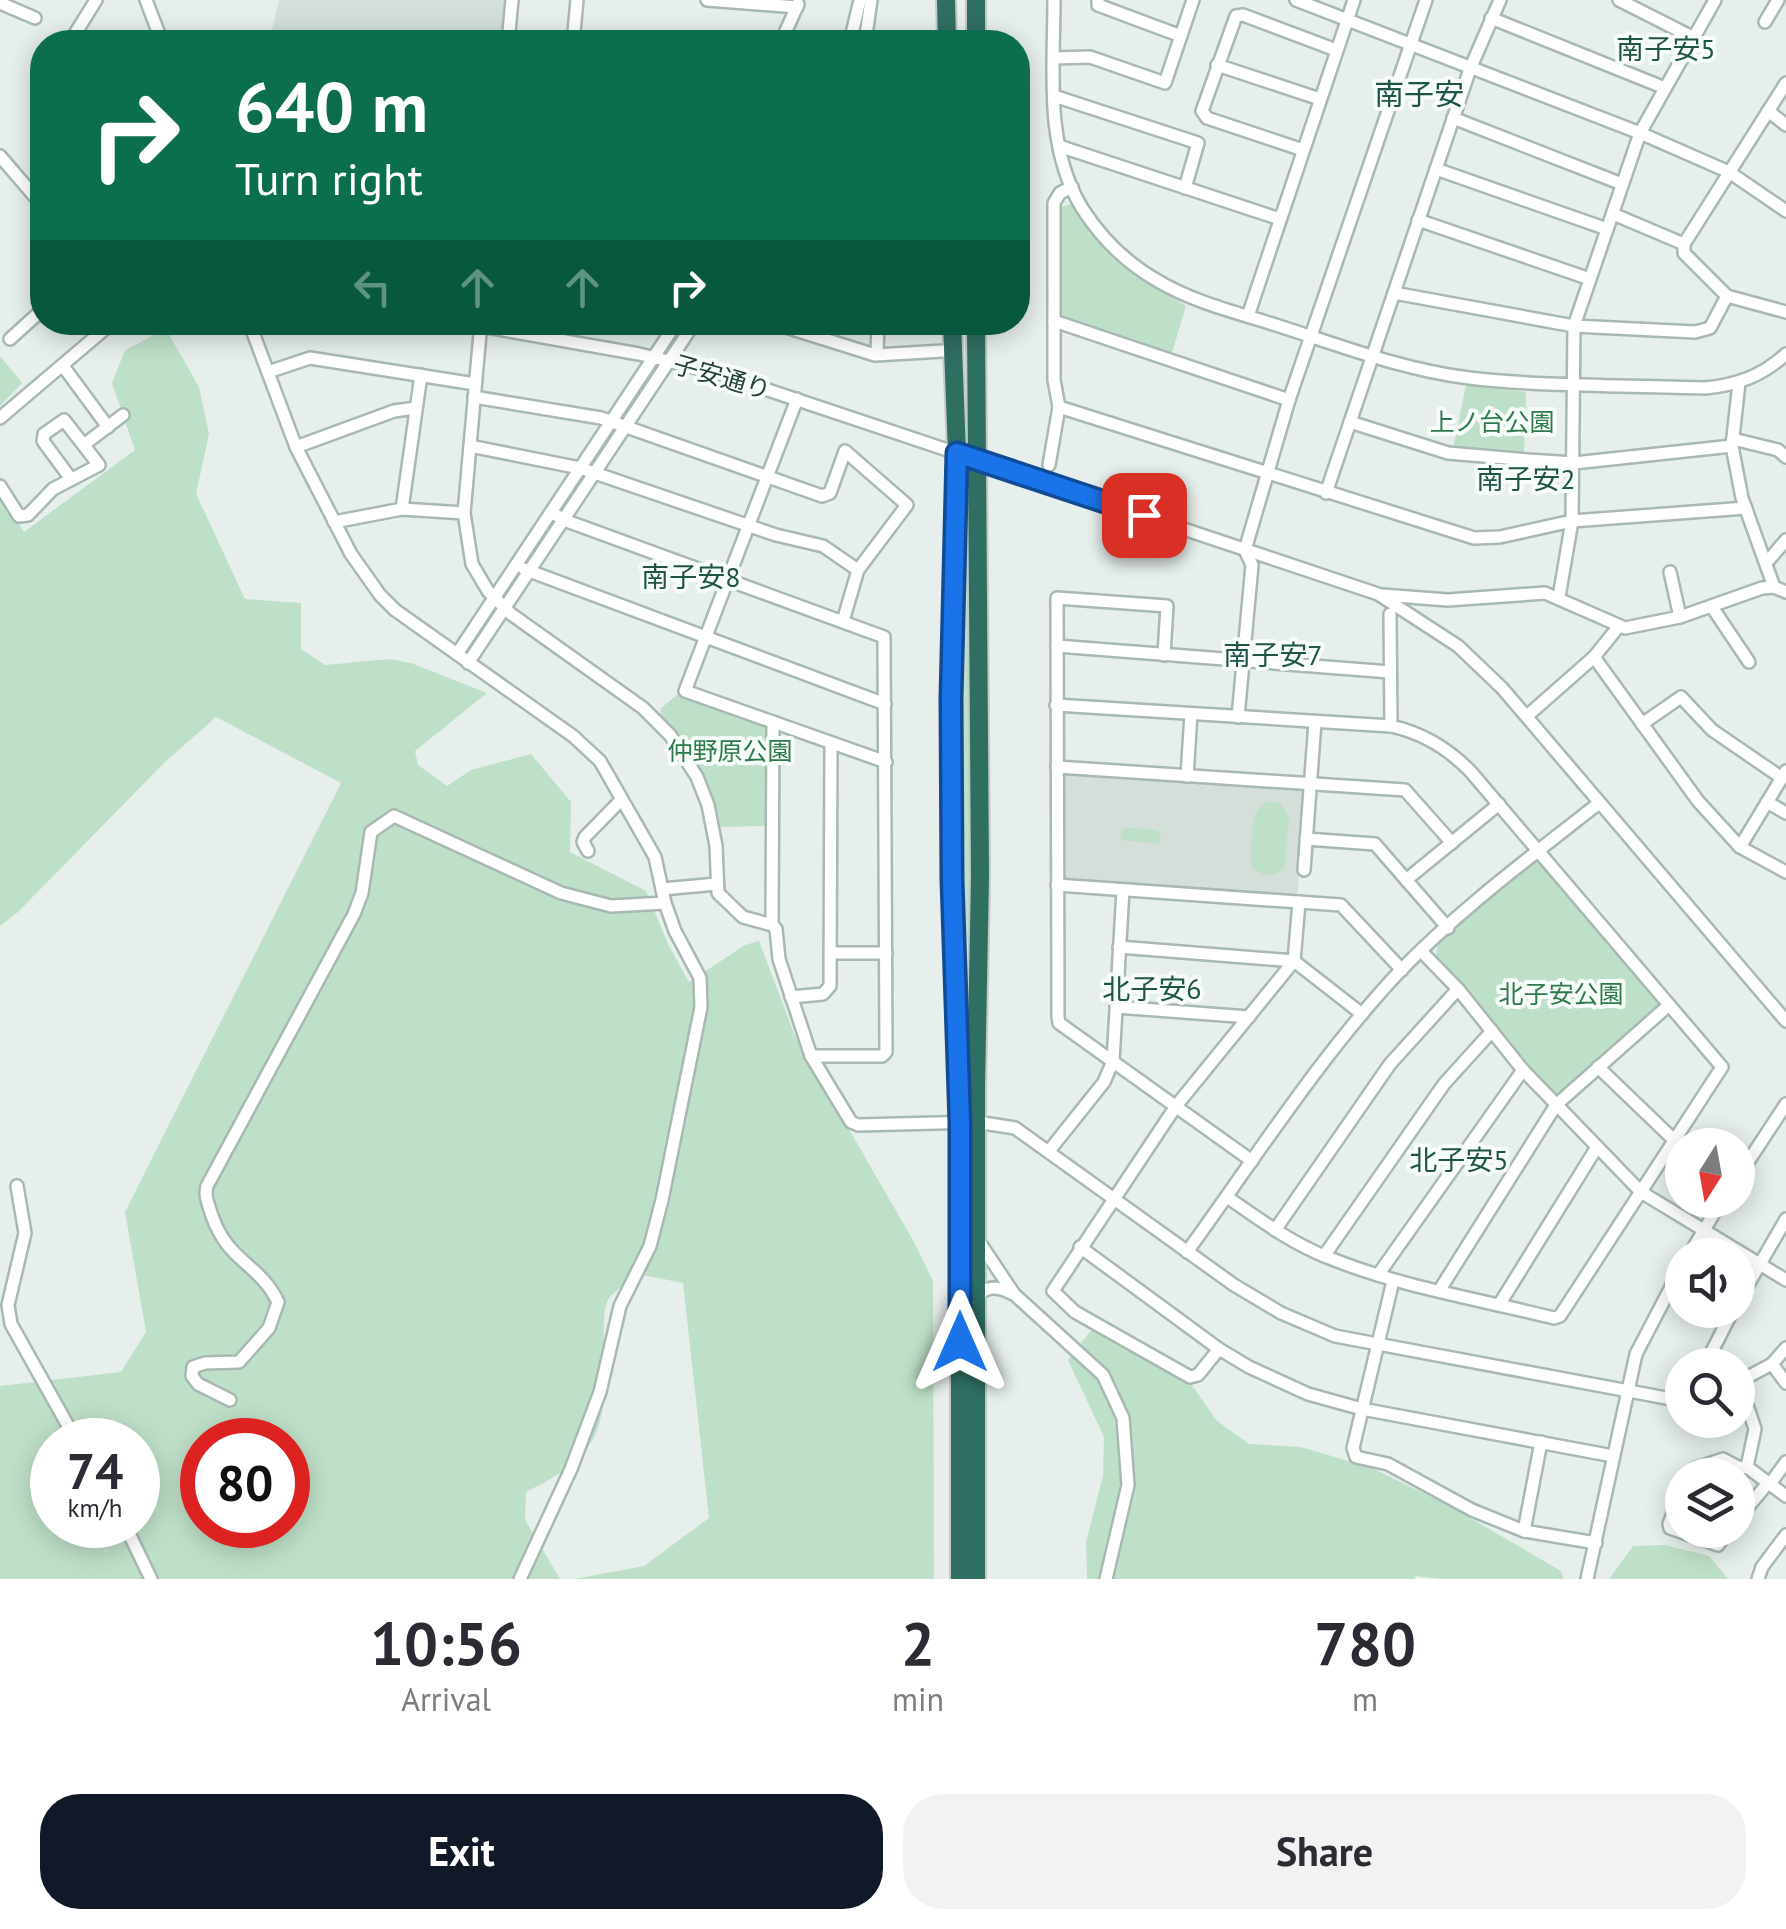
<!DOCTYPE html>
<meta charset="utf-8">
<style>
:root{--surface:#fff;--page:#f2f2f3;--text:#2b2b33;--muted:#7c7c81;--accent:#111827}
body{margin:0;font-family:"PT Sans","Noto Sans JP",sans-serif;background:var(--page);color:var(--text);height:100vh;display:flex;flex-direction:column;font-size:38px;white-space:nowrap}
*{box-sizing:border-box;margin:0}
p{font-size:32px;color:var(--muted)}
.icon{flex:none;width:55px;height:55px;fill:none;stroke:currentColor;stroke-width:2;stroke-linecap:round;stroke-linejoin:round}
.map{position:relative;height:1579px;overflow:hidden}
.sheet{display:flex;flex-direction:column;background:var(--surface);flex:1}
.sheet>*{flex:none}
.top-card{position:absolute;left:30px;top:30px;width:1000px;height:305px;border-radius:40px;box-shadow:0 5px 25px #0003;background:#0b6e4f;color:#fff;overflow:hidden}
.needle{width:65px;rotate:191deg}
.controls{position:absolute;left:1665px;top:1128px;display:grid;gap:20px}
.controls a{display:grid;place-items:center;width:90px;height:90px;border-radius:50%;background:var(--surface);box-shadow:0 5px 25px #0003;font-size:50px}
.speed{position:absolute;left:30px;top:1418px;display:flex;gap:20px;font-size:50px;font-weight:700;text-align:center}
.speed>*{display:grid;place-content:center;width:130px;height:130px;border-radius:50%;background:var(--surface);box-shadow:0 5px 25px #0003;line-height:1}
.speed small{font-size:25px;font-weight:400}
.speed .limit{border:15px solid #d22;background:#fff;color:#111}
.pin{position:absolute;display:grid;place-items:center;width:85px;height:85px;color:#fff;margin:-42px;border-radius:20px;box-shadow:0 5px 15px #0006}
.me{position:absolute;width:110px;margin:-55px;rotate:0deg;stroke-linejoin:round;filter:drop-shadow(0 0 8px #0008)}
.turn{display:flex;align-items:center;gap:35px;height:210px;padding:0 40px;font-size:45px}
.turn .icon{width:130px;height:130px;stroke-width:2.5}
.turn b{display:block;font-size:70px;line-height:85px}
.lanes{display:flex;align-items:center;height:95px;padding:0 40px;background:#0003;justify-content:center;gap:50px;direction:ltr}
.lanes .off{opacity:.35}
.eta{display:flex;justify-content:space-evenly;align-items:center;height:170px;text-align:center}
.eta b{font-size:60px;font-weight:600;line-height:70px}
.primary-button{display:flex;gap:20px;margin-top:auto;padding:20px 40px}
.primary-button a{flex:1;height:115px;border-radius:40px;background:var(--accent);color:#fff;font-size:40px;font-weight:600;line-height:115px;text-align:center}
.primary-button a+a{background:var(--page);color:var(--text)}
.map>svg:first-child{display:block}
.built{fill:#d4dfda}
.green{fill:#bfe0c8;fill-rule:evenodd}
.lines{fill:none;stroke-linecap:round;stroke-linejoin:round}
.minor-casing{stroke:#a8b8b2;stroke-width:16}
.highway-casing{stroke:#c2cac8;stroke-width:22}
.minor{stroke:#fff;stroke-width:11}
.highway{stroke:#2f6f62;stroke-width:18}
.route-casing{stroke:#114b97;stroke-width:25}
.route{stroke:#1a73e8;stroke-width:18}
.labels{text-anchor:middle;stroke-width:8;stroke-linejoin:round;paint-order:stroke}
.street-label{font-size:25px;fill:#24423a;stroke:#f7fbf9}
.park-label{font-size:25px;fill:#2d7a4b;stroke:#f7fbf9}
.neighbourhood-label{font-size:28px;fill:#1f5548;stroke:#f7fbf9}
.quarter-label{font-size:30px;fill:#1f5548;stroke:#f7fbf9}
</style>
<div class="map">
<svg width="1786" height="1579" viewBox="0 0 1786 1579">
<rect width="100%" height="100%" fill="#e6efeb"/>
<g class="built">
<path d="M 279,0 L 505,0 L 501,42 L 269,42 Z"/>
<path d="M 1065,772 L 1302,787 L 1298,892 L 1293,895 L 1067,881 L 1064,877 Z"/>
</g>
<g class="green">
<path d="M 1072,204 L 1094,236 L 1120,264 L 1186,306 L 1171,356 L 1059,317 L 1056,208 Z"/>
<path d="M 166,329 L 199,387 L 209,434 L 196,494 L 245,599 L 301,603 L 301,649 L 325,665 L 390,659 L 411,663 L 487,693 L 415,751 L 418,765 L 447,786 L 471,770 L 531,754 L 571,802 L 570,852 L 646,891 L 669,946 L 689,982 L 745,945 L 759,941 L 795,1036 L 914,1242 L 933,1281 L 934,1579 L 574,1579 L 644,1566 L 709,1518 L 683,1283 L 638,1274 C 630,1281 613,1291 608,1300 C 602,1312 604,1335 604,1347 C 607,1429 601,1456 526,1492 L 525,1520 L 560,1579 L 0,1579 L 0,1386 L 121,1372 L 146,1332 L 125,1212 L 341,783 L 216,717 L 165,762 L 18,912 L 0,926 L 0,495 L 24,532 L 135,450 L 112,383 L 125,350 ZM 52,1440 L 138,1440 L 138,1525 L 52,1525 ZM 202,1440 L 288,1440 L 288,1525 L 202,1525 Z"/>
<path d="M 0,356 L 22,383 L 0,406 Z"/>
<path d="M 1466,385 L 1526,392 L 1524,455 L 1453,449 Z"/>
<path d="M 964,471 L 970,472 L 974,877 L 965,967 L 956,862 Z"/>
<path d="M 678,694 L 766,726 L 767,826 L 721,827 L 701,773 L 660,716 L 661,708 Z"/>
<path d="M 1267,801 L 1280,803 L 1289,817 L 1285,865 C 1276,880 1261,877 1251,866 C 1252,846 1248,811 1267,801 Z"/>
<path d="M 1125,827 L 1158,830 L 1161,840 L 1156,844 L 1122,840 L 1120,833 Z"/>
<path d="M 1537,858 L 1662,1004 L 1560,1098 L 1553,1099 L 1453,981 L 1436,956 L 1438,941 Z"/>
<path d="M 1092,1329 L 1191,1384 L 1217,1421 L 1249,1444 L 1301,1447 L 1372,1468 L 1448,1505 L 1561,1571 L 1564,1579 L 1442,1579 L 1416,1576 L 1414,1579 L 1087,1579 L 1086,1542 L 1103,1476 L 1104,1437 L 1068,1360 Z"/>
<path d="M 1665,1545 L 1709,1556 L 1728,1579 L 1609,1579 L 1633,1546 Z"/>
</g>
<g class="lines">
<g class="minor-casing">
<g id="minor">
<path d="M 146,0 L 162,42"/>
<path d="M 707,0 L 797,7"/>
<path d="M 1054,0 C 1054,69 1044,146 1082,208 C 1101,238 1128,264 1158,281 C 1195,303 1239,313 1279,326 C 1341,346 1404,370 1469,378 C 1547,387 1627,385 1705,388 C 1737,385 1762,376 1786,354"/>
<path d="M 1098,0 L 1098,5 L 1181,36"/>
<path d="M 1296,0 L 1640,133 L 1729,172 L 1786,211"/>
<path d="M 1619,0 L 1694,38"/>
<path d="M 0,3 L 35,18"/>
<path d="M 1491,18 L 1665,88"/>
<path d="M 1765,22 L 1778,0"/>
<path d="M 70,42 L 96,0"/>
<path d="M 508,42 L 512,0"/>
<path d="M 573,42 L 577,0"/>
<path d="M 781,42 L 798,4"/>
<path d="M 850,42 L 860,0"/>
<path d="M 865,42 L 871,0"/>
<path d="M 1054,58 L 1090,57 L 1165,83 L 1193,0"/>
<path d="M 1217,65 L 1320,99"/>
<path d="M 1786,83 L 1684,244 L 1684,253 L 1727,296 L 1786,312"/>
<path d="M 1054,96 L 1198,143 L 1185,188"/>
<path d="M 1768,111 L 1786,125"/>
<path d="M 1453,118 L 1622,184"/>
<path d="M 1059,146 L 1280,219"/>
<path d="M 1303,150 L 1207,118 L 1202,111 L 1236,16 L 1243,15 L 1336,50"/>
<path d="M 0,156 L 42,205"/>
<path d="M 1436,169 L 1607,229"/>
<path d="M 1613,214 L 1684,244"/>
<path d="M 1418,220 L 1590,279"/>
<path d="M 1394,293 L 1574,326 L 1695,332 L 1710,328 L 1727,296"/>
<path d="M 1248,316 L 1354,0"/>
<path d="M 1054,321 L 1289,400"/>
<path d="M 249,322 L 296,447 L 351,554 L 380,595 L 395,610 L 573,736 L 600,761 L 655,857 L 665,903 L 675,931 L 700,978 L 701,1007 L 662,1200 L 650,1246 L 620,1306 L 600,1392 L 571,1469 L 520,1579"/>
<path d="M 458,322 L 639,354 L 714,372 L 1378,594 L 1458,646 L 1502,688 L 1786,1021"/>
<path d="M 481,322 L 464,513 L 472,564 L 488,591 L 511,614 L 643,708 L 670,735 L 697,777 L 708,805 L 716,846 L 718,893 L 743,917 L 772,925 L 776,929 L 779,959 L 811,1056 L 851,1122 L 858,1125 L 977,1122 L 1015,1128 L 1234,1285 L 1281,1313 L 1335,1336 L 1682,1401"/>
<path d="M 770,322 L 875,355 L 943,351"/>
<path d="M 10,339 L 42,310"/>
<path d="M 877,354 L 878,322"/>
<path d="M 63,366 L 108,427"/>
<path d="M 268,372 L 310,358 L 475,384"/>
<path d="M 1739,383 L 1732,446 L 1742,498 L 1774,587"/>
<path d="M 474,397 L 601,418 L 822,496 L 830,493 L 845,451 L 907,505 L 858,570 L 843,621"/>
<path d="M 797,399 L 685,691 L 886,762"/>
<path d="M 1059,407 L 1474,538 L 1500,537 L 1572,521 L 1746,508"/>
<path d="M 0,418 L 113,322"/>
<path d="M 1350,422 L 1448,453 L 1528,460 L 1574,463 L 1732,446"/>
<path d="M 1733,439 L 1778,450 L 1786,457"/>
<path d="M 85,444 L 123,415"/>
<path d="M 470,446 L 580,468 L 776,535 L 823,546 L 858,570"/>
<path d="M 296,447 L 394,411 L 416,408"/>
<path d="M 1049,465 L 1059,407 L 1054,380 L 1054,203 L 1060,193 L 1072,187"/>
<path d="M 0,486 L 19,516 L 28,515 L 53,489 L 99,465 L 64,420 L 44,434 L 43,441 L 71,479"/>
<path d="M 1326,493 L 1470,69 L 1500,0"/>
<path d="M 402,509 L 421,375"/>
<path d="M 551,512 L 564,520 L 884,637 L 886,1052 L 882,1056 L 811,1056"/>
<path d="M 334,522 L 402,509 L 464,513"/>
<path d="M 1767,562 L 1786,540"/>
<path d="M 524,569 L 885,704"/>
<path d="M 1670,572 L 1680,617"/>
<path d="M 1382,595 L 1448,600 L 1545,593 L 1625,628 L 1680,617 L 1762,588 L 1774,587 L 1786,592"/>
<path d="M 1559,597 L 1572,521 L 1574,326 L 1640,133 L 1715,0"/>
<path d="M 1712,607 L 1749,662"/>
<path d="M 1390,614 L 1391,726"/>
<path d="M 1057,646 L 1390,672"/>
<path d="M 457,654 L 677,322"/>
<path d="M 1164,655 L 1167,606 L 1057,598 L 1058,1017 L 1059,1023 L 1252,1161"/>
<path d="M 1594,657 L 1698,801 L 1740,847 L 1786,872"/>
<path d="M 468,663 L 695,322"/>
<path d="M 1056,705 L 1391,726 C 1423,733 1448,748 1471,772 L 1722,1067 L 1560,1316 L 1554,1318 C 1478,1299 1400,1287 1327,1257 C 1291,1243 1259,1219 1227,1197"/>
<path d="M 1527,716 L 1594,657 L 1619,626"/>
<path d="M 1238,717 L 1252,565 L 1245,550 L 1289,400 L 1426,0"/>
<path d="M 1642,724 L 1681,697 L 1712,730 L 1782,778"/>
<path d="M 1057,767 L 1405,790 L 1452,843"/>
<path d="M 1187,776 L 1191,714"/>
<path d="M 1767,802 L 1786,813"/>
<path d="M 1306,839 L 1375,844 L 1448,928"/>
<path d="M 1740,847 L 1786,771"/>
<path d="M 588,851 L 583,842 L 585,837 L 621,800"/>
<path d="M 1304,870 L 1315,722"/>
<path d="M 1406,880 L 1499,804"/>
<path d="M 1057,885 L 1341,905 L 1402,970"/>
<path d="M 662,889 L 717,884"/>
<path d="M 772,925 L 773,722"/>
<path d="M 1119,947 L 1294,961 L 1362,1014"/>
<path d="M 1421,951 L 1458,989 L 1523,1070 L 1641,1192 L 1786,1280"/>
<path d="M 831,953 L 886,953"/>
<path d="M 791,997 L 823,994 L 830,986 L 831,743"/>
<path d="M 1116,1007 L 1249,1017"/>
<path d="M 1598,1067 L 1674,1140"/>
<path d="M 1049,1151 L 1104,1082 L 1113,1061 L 1123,890"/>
<path d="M 1738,1177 L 1786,1104"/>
<path d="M 17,1186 L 25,1233 L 8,1305 L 11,1324 L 76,1440"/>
<path d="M 1275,1230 L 1390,1064 L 1458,989"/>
<path d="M 978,1240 L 1014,1294 L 1103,1375 L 1123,1418 L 1128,1485 L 1106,1579"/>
<path d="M 1080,1247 L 1219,1349 L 1249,1367 L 1308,1394 L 1362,1409 L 1613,1456"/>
<path d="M 1187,1252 C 1256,1157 1320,1056 1400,971 C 1460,909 1532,856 1599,803"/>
<path d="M 1689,1255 L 1722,1200"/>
<path d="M 1324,1256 L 1444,1084 L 1492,1031"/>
<path d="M 1378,1275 L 1523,1070"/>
<path d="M 1393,1281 L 1353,1448 L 1356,1457 L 1388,1464 L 1472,1510 L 1524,1531 L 1596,1543"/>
<path d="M 1439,1291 L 1556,1105 L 1669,1005"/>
<path d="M 976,1299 C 985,1285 997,1286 1011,1293"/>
<path d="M 1738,1302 L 1786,1219"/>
<path d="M 1499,1305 L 1597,1147"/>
<path d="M 1219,1349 L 1198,1375 L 1190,1377 L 1075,1312 L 1053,1291 L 1176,1106 L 1294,961 L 1299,902"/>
<path d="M 1772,1364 L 1786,1383"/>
<path d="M 1705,1365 L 1733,1310"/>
<path d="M 1739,1381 L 1755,1429 L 1747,1467"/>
<path d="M 1738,1382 L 1772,1364 L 1786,1348"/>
<path d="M 230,1400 L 198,1384 L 192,1376 L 193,1367 L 205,1363 L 239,1362 L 269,1328 L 278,1302 C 260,1264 228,1262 212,1216 C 209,1205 204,1197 207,1186 L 354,914 L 362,893 L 371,832 L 394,816 L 561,893 L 611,906 L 665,903"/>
<path d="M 1689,1475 L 1696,1468 L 1723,1459 L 1740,1468 L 1747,1467 L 1786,1496"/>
<path d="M 1770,1484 L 1786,1462"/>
<path d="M 1682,1491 L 1669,1524 L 1670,1528 L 1718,1545 L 1729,1530"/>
<path d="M 1738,1519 L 1768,1483"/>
<path d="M 125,1525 L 151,1579"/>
<path d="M 1524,1531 L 1541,1442"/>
<path d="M 1587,1579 L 1636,1354 L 1682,1266"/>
<path d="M 1758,1579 L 1762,1567 L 1786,1535"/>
</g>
</g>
<g class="highway-casing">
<g id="highway">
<path d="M 946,0 L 947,42"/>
<path d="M 976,0 L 976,42"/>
<path d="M 952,322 L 957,453 L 951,698 L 952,880 L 960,1123 L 960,1579"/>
<path d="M 976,322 L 980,876 L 976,1087 L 976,1579"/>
</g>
</g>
<use href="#minor" class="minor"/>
<use href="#highway" class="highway"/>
</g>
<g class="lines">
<g class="route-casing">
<path id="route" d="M 960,1342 L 960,1123 L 952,880 L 951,698 L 957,453 L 1144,515"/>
</g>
<use href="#route" class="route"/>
</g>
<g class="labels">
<g class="street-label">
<text transform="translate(722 377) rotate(16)" y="9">子安通り</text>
</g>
<g class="park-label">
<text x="1492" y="431">上ノ台公園</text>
<text x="730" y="760">仲野原公園</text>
<text x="1561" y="1003">北子安公園</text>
</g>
<g class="neighbourhood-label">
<text x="1666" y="59">南子安5</text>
<text x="1526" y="489">南子安2</text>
<text x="691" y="587">南子安8</text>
<text x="1273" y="665">南子安7</text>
<text x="1152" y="999">北子安6</text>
<text x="1459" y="1170">北子安5</text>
</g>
<g class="quarter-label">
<text x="1419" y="105">南子安</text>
</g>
</g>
</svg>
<div class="controls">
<a><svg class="needle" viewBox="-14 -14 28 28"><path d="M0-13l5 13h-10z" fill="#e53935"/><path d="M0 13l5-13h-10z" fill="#7c7c81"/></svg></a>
<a><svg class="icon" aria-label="sound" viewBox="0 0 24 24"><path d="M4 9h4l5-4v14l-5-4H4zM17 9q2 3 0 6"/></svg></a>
<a><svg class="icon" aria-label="search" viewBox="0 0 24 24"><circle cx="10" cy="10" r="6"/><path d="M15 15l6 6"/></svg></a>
<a><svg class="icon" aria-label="layers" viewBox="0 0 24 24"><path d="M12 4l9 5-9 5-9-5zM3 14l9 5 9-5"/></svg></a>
</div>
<div class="speed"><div>74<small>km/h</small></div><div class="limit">80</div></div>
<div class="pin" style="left:1144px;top:515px;background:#d93025"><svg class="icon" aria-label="arrive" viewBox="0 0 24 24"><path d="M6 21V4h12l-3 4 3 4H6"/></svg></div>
<svg class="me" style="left:960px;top:1342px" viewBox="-20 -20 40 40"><path d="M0-17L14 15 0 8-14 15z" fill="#1a73e8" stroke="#fff" stroke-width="4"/></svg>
<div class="top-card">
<div class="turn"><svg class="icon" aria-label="right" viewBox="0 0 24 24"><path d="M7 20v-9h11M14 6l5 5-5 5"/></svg><div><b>640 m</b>Turn right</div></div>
<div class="lanes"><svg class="icon off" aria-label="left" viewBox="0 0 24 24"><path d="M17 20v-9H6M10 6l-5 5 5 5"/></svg><svg class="icon off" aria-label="ahead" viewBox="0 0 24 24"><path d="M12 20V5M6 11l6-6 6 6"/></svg><svg class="icon off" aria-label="ahead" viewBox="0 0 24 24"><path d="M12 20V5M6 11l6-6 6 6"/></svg><svg class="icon" aria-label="right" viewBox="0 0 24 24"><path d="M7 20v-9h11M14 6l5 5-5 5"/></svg></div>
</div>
</div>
<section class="sheet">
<div class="eta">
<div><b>10:56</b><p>Arrival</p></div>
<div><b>2</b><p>min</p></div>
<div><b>780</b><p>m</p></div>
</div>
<div class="primary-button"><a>Exit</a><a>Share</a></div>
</section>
